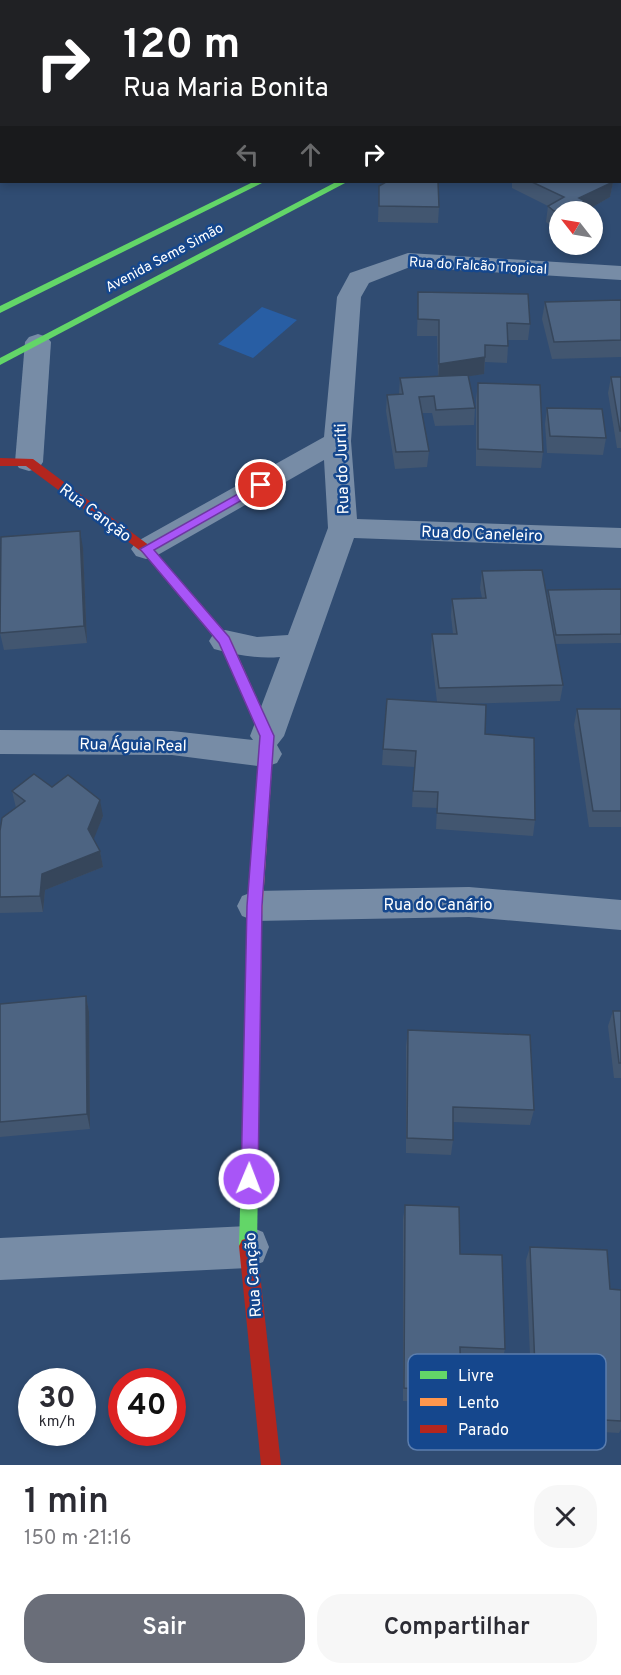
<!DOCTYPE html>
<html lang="pt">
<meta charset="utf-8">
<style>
:root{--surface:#fff;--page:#f7f7f7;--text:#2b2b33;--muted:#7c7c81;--accent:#6a6e79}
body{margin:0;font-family:Overpass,sans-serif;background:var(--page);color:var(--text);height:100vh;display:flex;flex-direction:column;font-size:22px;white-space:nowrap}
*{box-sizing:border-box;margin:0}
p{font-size:20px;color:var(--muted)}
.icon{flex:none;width:33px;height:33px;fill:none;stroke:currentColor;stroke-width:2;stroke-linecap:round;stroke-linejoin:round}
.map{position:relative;height:1465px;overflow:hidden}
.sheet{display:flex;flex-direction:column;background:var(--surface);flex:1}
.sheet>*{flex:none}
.top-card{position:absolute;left:0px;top:0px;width:621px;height:183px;box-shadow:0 3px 9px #0003;background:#202124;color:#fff;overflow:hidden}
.needle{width:39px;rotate:301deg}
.buttons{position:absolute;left:549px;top:201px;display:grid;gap:12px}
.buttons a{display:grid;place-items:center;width:54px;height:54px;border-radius:50%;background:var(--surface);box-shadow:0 3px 9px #0003;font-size:30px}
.speed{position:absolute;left:18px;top:1368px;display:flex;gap:12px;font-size:30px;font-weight:700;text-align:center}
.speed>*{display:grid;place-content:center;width:78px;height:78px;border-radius:50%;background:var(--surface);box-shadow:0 3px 9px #0003;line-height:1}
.speed small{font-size:15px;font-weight:400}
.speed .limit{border:9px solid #d22;background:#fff;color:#111}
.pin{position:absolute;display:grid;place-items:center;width:51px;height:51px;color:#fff;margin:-26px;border:3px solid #fff;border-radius:50%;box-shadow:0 2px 6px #0007}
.me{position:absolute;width:66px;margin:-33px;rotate:1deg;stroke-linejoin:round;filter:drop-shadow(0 0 4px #0008)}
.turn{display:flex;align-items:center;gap:21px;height:126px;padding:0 24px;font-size:27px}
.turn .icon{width:78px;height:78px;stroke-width:2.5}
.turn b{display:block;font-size:42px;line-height:51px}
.lanes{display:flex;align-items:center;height:57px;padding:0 24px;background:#0003;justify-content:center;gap:30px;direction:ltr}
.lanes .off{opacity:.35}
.round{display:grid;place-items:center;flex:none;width:63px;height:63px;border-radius:24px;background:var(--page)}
.overview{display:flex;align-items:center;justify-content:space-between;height:102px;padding:0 24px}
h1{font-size:36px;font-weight:600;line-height:45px}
.button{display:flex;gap:12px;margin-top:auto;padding:12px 24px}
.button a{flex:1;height:69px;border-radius:24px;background:var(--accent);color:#fff;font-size:24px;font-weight:600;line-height:69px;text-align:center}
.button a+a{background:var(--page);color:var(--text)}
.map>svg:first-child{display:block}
.green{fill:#285ea4}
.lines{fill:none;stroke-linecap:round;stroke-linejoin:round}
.street{fill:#778ca6;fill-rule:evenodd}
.fast{fill:#63d668;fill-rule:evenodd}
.slow{fill:#ff974d;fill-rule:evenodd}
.jam{fill:#b3261e;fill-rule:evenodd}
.wall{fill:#425670}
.shaded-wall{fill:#36465b}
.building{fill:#4d6482;stroke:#36465b;stroke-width:1.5}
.route{fill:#a855f7;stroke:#6d37a1;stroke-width:1.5}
.labels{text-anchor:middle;stroke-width:5;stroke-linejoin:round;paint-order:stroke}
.far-street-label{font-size:14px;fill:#fff;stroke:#15478d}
.street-label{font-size:16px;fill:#fff;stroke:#15478d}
.key{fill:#15478d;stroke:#5b7eaf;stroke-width:1.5}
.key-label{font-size:16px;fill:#fff}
</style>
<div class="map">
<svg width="621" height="1465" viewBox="0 0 621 1465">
<rect width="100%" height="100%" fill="#304c72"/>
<path class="green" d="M 262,307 L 297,320 L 253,358 L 218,344 Z"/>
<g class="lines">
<g class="street">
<path d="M 431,0 L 457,0 L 430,2 Z"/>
<path d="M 0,76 L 2,76 L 0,89 Z"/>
<path d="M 408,253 L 621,266 L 621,280 L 410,267 L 369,283 L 361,297 L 351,441 L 357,519 L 621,528 L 621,548 L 354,538 L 284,736 L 277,745 L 282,754 L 277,763 L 265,767 L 172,755 L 0,754 L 0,730 L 172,731 L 253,740 L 250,736 L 280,657 C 257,659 236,655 214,649 L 209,641 L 214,633 L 225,630 L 257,637 L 288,635 L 328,528 L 324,460 L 156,556 L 146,559 L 136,556 L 131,549 L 136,542 L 324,437 L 337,297 L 350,273 Z"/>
<path d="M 38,334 L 47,337 L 51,342 L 43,462 L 39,468 L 29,471 L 19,468 L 15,462 L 25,342 L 29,337 Z"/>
<path d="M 469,887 L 621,900 L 621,930 L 469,917 L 255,921 L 242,916 L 237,906 L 242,896 L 255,891 Z"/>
<path d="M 248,1226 L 263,1232 L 269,1247 L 263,1262 L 248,1268 L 0,1280 L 0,1238 Z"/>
</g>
<g class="fast">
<path d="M 253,182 L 264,182 L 0,313 L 0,306 Z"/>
<path d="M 336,182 L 347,182 L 0,365 L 0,358 Z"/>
<path d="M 255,910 L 260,912 L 262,916 L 257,1246 L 254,1252 L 248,1254 L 242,1252 L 239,1246 L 248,916 L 250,912 Z"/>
</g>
<g class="slow">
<path d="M 615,0 L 621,0 L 621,4 L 614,2 Z"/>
<path d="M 159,560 L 163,561 L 230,638 L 274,736 L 262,916 L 260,920 L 255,922 L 250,920 L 248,916 L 260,736 L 219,643 L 155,567 L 153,564 Z"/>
</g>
<g class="jam">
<path d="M 0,458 L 33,459 L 150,546 L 165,564 L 163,567 L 155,567 L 142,552 L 26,466 L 0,466 Z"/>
<path d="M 248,1238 L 254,1240 L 257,1246 L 281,1465 L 261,1465 L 239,1246 L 242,1240 Z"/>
</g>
</g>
<g class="wall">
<path d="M 512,182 L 613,182 L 610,197 L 584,212 L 560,212 L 560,227 L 552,227 L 546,222 L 548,206 L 512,188 Z"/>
<path d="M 379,186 L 439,207 L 438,223 L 378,222 Z"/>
<path d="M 418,292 L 530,324 L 528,340 L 508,340 L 508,346 L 507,363 L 485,362 L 484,374 L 468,376 L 475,408 L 474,425 L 435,426 L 432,413 L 422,413 L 429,451 L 427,467 L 395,469 L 386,411 L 387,395 L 399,394 L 400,378 L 438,377 L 437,336 L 417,336 Z"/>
<path d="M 621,300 L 621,357 L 552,359 L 542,319 L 545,302 Z"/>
<path d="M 611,377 L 621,377 L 621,448 L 617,448 L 608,393 Z"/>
<path d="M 478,383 L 543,452 L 541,468 L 476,466 L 476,399 Z"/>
<path d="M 547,408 L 606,438 L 603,455 L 547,453 L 545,424 Z"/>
<path d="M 83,548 L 87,643 L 4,650 L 0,633 Z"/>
<path d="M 482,571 L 547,599 L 548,590 L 621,589 L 621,643 L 556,644 L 563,685 L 560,701 L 464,704 L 485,734 L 535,820 L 533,836 L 436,829 L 437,808 L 412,807 L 414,767 L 382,765 L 383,749 L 437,702 L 431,651 L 432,634 L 453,634 L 451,616 L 452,599 L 482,598 L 480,588 Z"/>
<path d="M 577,709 L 621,709 L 621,827 L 589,827 L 574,725 Z"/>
<path d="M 52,787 L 103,816 L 93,839 L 100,851 L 103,867 L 45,890 L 43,912 L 0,913 L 0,831 L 16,808 L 12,791 Z"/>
<path d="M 86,996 L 89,1012 L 90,1129 L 0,1137 L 0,1004 Z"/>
<path d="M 613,1011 L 621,1011 L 621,1078 L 614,1078 L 608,1026 Z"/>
<path d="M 408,1030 L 534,1110 L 530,1125 L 453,1122 L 453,1140 L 451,1155 L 406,1153 L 406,1046 Z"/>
<path d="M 405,1205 L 460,1254 L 505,1349 L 502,1362 L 460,1360 L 461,1391 L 458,1403 L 403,1401 L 403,1219 Z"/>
<path d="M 530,1247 L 610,1289 L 621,1290 L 621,1429 L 619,1433 L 533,1428 L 526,1260 Z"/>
</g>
<g class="shaded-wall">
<path d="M 613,182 L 610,197 L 584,212 L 565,212 L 579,198 Z"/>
<path d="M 485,357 L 484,374 L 438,381 L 439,364 Z"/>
<path d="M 80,531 L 83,548 L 87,643 L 84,626 Z"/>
<path d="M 100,800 L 103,816 L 91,846 L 88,829 Z"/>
<path d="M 100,851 L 103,867 L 45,890 L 43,912 L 40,896 L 42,874 Z"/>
<path d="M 86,996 L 89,1012 L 90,1129 L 87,1114 Z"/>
</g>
<g class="building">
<path d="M 386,182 L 438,182 L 439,207 L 379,206 L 379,186 Z"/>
<path d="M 532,182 L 613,182 L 579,198 L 585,201 L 565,211 L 554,211 L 548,206 L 564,197 Z"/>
<path d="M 418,292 L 528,294 L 530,324 L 507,323 L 508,346 L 485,345 L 485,357 L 439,364 L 439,320 L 418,319 Z"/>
<path d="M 621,300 L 621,340 L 554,342 L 545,302 Z"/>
<path d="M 468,375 L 475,408 L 436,410 L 434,396 L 419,397 L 429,451 L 396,452 L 387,395 L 403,394 L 400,378 Z"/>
<path d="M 611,377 L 621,377 L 621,431 L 620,431 Z"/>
<path d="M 478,383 L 540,385 L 543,452 L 478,449 Z"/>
<path d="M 547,408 L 602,409 L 606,438 L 550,436 Z"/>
<path d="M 80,531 L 84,626 L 0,633 L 1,537 Z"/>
<path d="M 542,570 L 563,685 L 439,688 L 432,634 L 457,634 L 452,599 L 486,598 L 482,571 Z"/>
<path d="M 621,589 L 621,634 L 556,635 L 548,590 Z"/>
<path d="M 387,699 L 486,705 L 485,734 L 534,738 L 535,820 L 437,813 L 438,792 L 413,791 L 416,751 L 383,749 Z"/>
<path d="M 577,709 L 621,709 L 621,811 L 593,811 Z"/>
<path d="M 34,774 L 52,787 L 68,775 L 100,800 L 88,829 L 100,851 L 42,874 L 40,896 L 0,897 L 0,831 L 2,818 L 25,801 L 12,791 Z"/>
<path d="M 86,996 L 87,1114 L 0,1122 L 0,1004 Z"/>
<path d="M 613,1011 L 621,1011 L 621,1063 L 619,1063 Z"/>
<path d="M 408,1030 L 530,1035 L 534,1110 L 453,1107 L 453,1140 L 407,1138 Z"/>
<path d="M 405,1205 L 459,1207 L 460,1254 L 502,1255 L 505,1349 L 460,1347 L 461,1391 L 404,1388 Z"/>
<path d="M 530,1247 L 607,1250 L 610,1289 L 621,1290 L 621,1421 L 537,1416 Z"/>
</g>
<path class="route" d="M 261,481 L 265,482 L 265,487 L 154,550 L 229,637 L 274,736 L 262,906 L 258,1179 L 256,1184 L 249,1187 L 243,1184 L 241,1179 L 247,906 L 260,736 L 219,643 L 140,549 Z"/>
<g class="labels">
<g class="far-street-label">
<text transform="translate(164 257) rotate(-28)" y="5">Avenida Seme Simão</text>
<text transform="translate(478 265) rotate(3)" y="5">Rua do Falcão Tropical</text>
</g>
<g class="street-label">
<text transform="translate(341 469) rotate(-92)" y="6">Rua do Juriti</text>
<text transform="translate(96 512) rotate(37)" y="6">Rua Canção</text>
<text transform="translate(482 533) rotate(2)" y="6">Rua do Caneleiro</text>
<text transform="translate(133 744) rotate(1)" y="6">Rua Águia Real</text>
<text x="438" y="910">Rua do Canário</text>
<text transform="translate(252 1275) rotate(-94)" y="6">Rua Canção</text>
</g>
</g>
<rect x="408" y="1354" width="198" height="96" rx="9" class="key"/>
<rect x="420" y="1371" width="27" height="8" fill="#63d668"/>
<rect x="420" y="1398" width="27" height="8" fill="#ff974d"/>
<rect x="420" y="1425" width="27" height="8" fill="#b3261e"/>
<g class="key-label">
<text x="458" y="1381">Livre</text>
<text x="458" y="1408">Lento</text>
<text x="458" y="1435">Parado</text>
</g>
</svg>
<div class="buttons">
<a><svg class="needle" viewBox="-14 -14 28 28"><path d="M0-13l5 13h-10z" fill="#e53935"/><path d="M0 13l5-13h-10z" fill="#7c7c81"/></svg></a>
</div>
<div class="speed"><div>30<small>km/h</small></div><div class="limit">40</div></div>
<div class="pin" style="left:261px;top:485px;background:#d93025"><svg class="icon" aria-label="arrive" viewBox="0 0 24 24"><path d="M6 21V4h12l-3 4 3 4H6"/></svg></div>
<svg class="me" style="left:249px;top:1179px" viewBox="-20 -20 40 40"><circle r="17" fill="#a855f7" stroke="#fff" stroke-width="3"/><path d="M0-11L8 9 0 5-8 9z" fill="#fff"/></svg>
<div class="top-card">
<div class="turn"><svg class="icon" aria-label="right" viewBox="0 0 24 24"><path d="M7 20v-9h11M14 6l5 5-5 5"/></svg><div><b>120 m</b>Rua Maria Bonita</div></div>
<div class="lanes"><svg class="icon off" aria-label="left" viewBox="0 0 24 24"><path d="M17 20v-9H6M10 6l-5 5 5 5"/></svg><svg class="icon off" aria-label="ahead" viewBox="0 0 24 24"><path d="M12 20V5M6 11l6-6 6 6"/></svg><svg class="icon" aria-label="right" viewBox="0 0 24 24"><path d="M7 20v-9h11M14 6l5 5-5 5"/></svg></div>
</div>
</div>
<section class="sheet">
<div class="overview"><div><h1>1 min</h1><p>150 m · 21:16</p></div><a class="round"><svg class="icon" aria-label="close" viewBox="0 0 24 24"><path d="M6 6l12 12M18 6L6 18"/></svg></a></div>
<div class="button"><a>Sair</a><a>Compartilhar</a></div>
</section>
